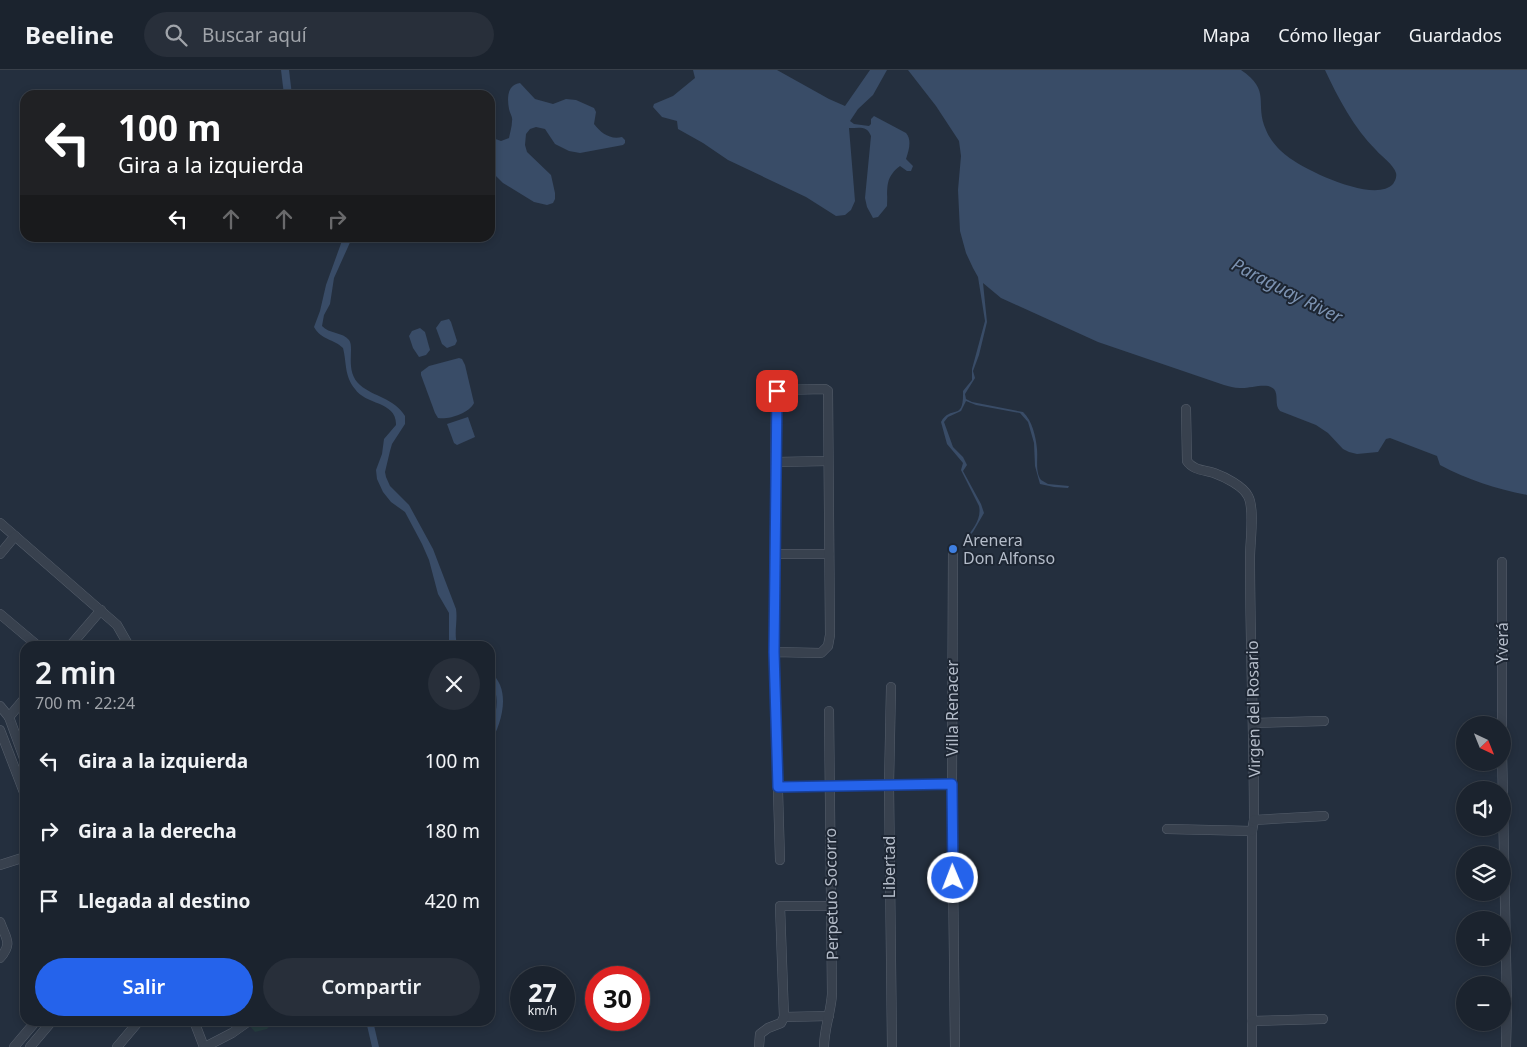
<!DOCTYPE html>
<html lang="es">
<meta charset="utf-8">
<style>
:root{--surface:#1b232e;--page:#282f3a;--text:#f1f3f6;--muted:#a0a4aa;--line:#39404a;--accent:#2563eb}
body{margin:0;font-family:"Noto Sans",sans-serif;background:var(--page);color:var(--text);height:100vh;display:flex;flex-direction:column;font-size:19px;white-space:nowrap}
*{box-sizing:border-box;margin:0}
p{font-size:16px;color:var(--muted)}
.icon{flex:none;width:28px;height:28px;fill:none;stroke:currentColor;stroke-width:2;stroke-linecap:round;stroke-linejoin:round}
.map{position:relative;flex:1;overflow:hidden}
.panel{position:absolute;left:20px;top:571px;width:475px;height:385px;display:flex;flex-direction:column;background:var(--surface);border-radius:15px;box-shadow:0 2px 8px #0003,0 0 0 1px var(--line)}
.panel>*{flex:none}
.top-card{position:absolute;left:20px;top:20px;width:475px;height:152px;border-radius:15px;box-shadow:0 2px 8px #0003,0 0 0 1px var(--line);background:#202124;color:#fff;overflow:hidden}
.needle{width:32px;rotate:137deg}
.fabs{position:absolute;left:1456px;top:646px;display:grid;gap:10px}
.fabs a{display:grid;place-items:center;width:55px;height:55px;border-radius:50%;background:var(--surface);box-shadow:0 2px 8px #0003,0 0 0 1px var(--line);font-size:25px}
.speed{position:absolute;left:510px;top:896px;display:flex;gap:10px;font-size:25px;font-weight:700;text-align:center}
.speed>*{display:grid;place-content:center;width:65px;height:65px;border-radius:50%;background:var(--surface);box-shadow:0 2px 8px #0003,0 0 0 1px var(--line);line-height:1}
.speed small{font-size:12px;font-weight:400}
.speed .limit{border:8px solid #d22;background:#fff;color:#111}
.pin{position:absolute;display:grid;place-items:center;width:42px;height:42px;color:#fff;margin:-21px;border-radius:10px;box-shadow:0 2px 8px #0006}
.me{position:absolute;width:55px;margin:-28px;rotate:359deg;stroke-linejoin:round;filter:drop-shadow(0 0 4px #0008)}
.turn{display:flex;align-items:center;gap:18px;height:105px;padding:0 15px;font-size:22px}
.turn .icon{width:65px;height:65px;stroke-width:2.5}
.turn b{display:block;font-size:35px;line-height:42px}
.lanes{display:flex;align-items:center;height:48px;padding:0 15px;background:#0003;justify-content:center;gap:25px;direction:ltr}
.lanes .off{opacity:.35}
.round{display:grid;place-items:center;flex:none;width:52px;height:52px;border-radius:26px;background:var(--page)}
.head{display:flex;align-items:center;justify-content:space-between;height:85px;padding:0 15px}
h1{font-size:30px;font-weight:600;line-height:38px}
.cta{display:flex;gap:10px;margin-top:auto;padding:10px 15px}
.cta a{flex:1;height:58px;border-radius:30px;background:var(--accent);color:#fff;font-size:20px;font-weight:600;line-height:58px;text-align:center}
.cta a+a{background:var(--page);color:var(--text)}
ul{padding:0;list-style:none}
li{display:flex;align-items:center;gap:15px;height:70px;padding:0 15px}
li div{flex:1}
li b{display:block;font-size:19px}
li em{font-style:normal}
header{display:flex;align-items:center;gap:30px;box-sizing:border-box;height:70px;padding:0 25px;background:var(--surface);border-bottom:1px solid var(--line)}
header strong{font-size:24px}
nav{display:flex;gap:28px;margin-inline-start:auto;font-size:18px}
.search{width:350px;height:45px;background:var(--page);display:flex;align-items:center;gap:12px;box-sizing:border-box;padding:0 18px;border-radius:28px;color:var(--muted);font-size:19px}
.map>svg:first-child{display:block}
.green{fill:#263c3f}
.water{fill:#394c67}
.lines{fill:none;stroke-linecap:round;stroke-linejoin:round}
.minor-casing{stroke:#565f6c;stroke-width:10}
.minor{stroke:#38414e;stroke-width:9}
.route-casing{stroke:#184099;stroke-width:12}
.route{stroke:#2563eb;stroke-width:9}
.shop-dot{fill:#3f7fe0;stroke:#1d2633;stroke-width:2}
.labels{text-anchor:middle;stroke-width:4;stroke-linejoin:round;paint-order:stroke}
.poi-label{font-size:16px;fill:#b4bcc9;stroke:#1d2633;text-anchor:start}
.street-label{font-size:16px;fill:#b4bcc9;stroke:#1d2633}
.water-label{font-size:18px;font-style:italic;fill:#7c92b1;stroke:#1d2633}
</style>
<header>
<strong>Beeline</strong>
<div class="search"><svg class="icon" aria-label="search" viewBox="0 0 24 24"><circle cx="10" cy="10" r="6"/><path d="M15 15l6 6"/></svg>Buscar aquí</div>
<nav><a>Mapa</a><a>Cómo llegar</a><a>Guardados</a></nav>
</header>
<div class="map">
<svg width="1527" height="977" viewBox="0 0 1527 977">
<rect width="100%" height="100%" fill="#242f3e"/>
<path class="green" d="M 247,951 L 274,951 L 267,959 L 255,962 L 249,955 Z"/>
<g class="water">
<path d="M 281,0 L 289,0 L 292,25 L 284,25 Z"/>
<path d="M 693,0 L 777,0 L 829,29 L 845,36 L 870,0 L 887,0 L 873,25 L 858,39 L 850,51 L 854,54 L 869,56 L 871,54 L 871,49 L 874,46 L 906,63 C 912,70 909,80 906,89 L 913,96 L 911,101 L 907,101 L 900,96 C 884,108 888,119 887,136 L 878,147 L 873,148 L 867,137 L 865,128 L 871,66 C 867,55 859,58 849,58 L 855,131 L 851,140 L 845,145 L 836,146 L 806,127 L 728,90 L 703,73 L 678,59 L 677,51 L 662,47 L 653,37 L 654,34 L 673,26 L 695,8 Z"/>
<path d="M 908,0 L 1241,0 C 1272,21 1254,33 1266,60 C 1270,70 1279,80 1287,86 C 1304,100 1375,134 1393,114 C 1395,111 1397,107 1396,103 C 1394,95 1381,86 1376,80 C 1354,58 1338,28 1325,0 L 1527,0 L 1527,425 C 1498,419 1467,410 1440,395 L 1437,386 L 1390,368 L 1386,369 L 1378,382 L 1357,384 L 1349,382 L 1343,379 L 1328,363 L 1316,355 L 1280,341 C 1274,335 1279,325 1274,319 C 1267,312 1249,319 1240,318 C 1234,318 1229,316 1224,315 L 1098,272 L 1001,228 L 983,213 L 987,252 L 979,285 L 973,301 L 975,308 L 965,324 L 966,329 L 972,332 L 1023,342 C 1032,350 1036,367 1037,379 C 1038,390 1035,401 1041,410 L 1048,414 L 1069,416 L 1068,418 L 1054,417 L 1040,414 L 1035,396 L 1034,373 L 1028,352 L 1020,343 L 976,335 L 966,331 L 961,341 L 948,347 L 944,352 L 953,377 L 963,387 L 967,395 L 963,401 L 981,434 L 984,443 L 973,462 L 966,469 C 972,459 982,450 979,436 L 961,400 L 963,393 L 947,374 L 941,352 C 951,334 964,353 963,321 L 972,310 L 972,299 L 985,251 L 978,207 L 973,198 L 966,183 L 960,161 L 958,120 L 961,86 L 959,71 L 936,36 Z"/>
<path d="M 520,13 L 535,29 L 553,34 L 566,29 L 576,30 L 594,38 L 596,42 L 594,54 C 601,63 610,70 622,67 L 625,70 L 625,73 L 623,75 L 580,83 L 569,81 L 555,74 L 545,59 L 536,57 L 530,59 L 526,64 L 525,75 L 527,82 L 551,105 L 555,123 L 555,129 L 553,133 L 547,135 L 534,132 L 503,113 L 490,100 L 490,67 L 501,71 L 509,68 C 510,62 512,57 512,51 C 513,47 510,44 509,39 C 507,28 507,15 520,13 Z"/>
<path d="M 343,168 L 352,168 L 334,208 L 330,234 L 324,245 L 322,256 C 329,264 343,262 349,270 C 355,278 344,301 360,315 C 374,327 394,328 405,346 L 405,354 L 392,374 L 390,381 L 385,402 L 386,407 L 390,416 L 409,435 L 433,479 L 456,539 C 458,551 453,566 458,576 L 451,576 L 449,573 L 449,543 L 438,524 L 429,490 L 422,474 L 405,442 L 391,432 L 383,422 L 377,409 L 376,400 L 382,384 L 384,369 L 396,355 C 397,331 365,335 355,319 C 344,305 347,294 343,278 C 334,269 321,270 314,257 L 320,241 L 326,215 Z"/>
<path d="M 449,249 L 451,252 L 457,271 L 455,275 L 447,278 L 442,274 L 436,258 L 441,251 Z"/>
<path d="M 420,258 L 425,262 L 430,280 L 426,285 L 419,287 L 413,278 L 409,266 L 412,261 Z"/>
<path d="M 459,288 L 462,289 L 465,295 L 474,333 C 469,343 449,350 438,348 L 435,343 L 421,305 L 421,302 L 429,296 Z"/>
<path d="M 468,347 L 475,367 L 457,375 L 454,373 L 447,354 Z"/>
<path d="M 490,602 C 512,619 502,653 490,674 C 490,656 505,629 490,612 Z"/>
<path d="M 366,951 L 373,951 L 379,977 L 372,977 Z"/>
</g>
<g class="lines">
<g class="minor-casing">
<g id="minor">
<path d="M 1186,339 L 1187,391 C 1193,400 1204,400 1214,403 C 1225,407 1243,416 1248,426 C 1255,438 1250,472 1250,487 C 1250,574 1254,662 1254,750 L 1252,761 L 1252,977"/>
<path d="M 776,392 L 828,391"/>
<path d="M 0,453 L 117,555 L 129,576"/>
<path d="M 953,479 L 952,714 L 955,977"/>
<path d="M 0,484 L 15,466"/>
<path d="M 775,484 L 829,484"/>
<path d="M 1502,492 L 1502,655"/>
<path d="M 0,544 L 38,576"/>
<path d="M 70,576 L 101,540"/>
<path d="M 774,582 L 821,583 L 828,576 L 830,565 L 828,321 L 825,319 L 778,320 L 776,323 L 774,582 L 780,790"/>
<path d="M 891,617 L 889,715 L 892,977"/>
<path d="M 0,636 L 9,647 L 25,691"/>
<path d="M 9,647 L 25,628"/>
<path d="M 1254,653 L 1324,651"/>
<path d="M 0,660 L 25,725"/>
<path d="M 1502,680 L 1507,937 L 1506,977"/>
<path d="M 778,717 L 952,714"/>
<path d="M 1254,750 L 1324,746"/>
<path d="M 1167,759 L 1252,761"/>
<path d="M 0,795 L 25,787"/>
<path d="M 0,852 C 6,869 13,873 0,888"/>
<path d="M 784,947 L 829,946"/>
<path d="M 194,951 L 204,977"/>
<path d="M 1252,951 L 1323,949"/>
<path d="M 14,977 L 36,951"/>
<path d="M 30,977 L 52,951"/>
<path d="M 117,977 L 139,951"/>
<path d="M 205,977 L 232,963 L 249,951"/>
<path d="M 759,977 L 760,964 L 768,958 L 781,953 L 784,947 L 780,836 L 831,836"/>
<path d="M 824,977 C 824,959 831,942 832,924 L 829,641"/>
</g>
</g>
<use href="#minor" class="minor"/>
</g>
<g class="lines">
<g class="route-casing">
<path id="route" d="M 777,321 L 774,582 L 778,717 L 952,714 L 953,808"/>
</g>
<use href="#route" class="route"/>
</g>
<circle class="shop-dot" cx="953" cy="479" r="5"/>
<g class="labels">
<g class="poi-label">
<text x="963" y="476">Arenera<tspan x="963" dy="18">Don Alfonso</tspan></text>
</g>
<g class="street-label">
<text transform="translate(1502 573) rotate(-90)" y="6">Yverá</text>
<text transform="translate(952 638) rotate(-90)" y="6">Villa Renacer</text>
<text transform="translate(1253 639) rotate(-91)" y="6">Virgen del Rosario</text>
<text transform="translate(889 797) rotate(-90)" y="6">Libertad</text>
<text transform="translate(831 824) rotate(-91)" y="6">Perpetuo Socorro</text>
</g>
<g class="water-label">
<text transform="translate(1287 221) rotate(27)" y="6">Paraguay River</text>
</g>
</g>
</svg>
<div class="fabs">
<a><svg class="needle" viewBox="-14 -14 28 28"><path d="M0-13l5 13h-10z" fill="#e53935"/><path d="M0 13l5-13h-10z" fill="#a0a4aa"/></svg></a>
<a><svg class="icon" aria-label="sound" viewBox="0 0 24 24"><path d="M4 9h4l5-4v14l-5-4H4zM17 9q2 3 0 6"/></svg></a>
<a><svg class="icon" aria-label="layers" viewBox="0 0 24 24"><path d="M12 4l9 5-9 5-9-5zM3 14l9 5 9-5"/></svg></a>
<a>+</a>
<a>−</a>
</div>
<div class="speed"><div>27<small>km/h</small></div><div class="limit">30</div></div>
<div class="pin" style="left:777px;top:321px;background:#d93025"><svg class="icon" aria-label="arrive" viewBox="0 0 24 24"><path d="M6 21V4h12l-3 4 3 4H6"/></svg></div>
<svg class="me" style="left:953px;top:808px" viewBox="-20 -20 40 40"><circle r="17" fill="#2563eb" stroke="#fff" stroke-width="3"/><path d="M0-11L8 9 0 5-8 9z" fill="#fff"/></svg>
<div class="top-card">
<div class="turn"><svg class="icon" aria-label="left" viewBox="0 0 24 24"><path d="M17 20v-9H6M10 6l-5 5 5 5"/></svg><div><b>100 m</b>Gira a la izquierda</div></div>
<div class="lanes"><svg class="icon" aria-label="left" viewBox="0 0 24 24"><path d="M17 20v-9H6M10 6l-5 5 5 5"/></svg><svg class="icon off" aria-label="ahead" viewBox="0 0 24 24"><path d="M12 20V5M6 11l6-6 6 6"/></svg><svg class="icon off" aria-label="ahead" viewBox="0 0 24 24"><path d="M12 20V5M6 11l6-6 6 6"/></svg><svg class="icon off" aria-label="right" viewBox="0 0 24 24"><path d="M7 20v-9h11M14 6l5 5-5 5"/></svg></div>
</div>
<section class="panel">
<div class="head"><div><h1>2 min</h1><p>700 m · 22:24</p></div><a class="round"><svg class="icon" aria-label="close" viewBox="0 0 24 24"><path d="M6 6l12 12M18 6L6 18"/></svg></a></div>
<ul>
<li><svg class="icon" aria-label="left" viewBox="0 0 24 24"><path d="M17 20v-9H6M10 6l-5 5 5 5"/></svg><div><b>Gira a la izquierda</b></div><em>100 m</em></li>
<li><svg class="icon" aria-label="right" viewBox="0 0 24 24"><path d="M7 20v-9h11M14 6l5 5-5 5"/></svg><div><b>Gira a la derecha</b></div><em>180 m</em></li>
<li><svg class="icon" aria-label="arrive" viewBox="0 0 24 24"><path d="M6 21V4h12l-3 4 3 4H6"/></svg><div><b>Llegada al destino</b></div><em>420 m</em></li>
</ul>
<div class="cta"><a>Salir</a><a>Compartir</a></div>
</section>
</div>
